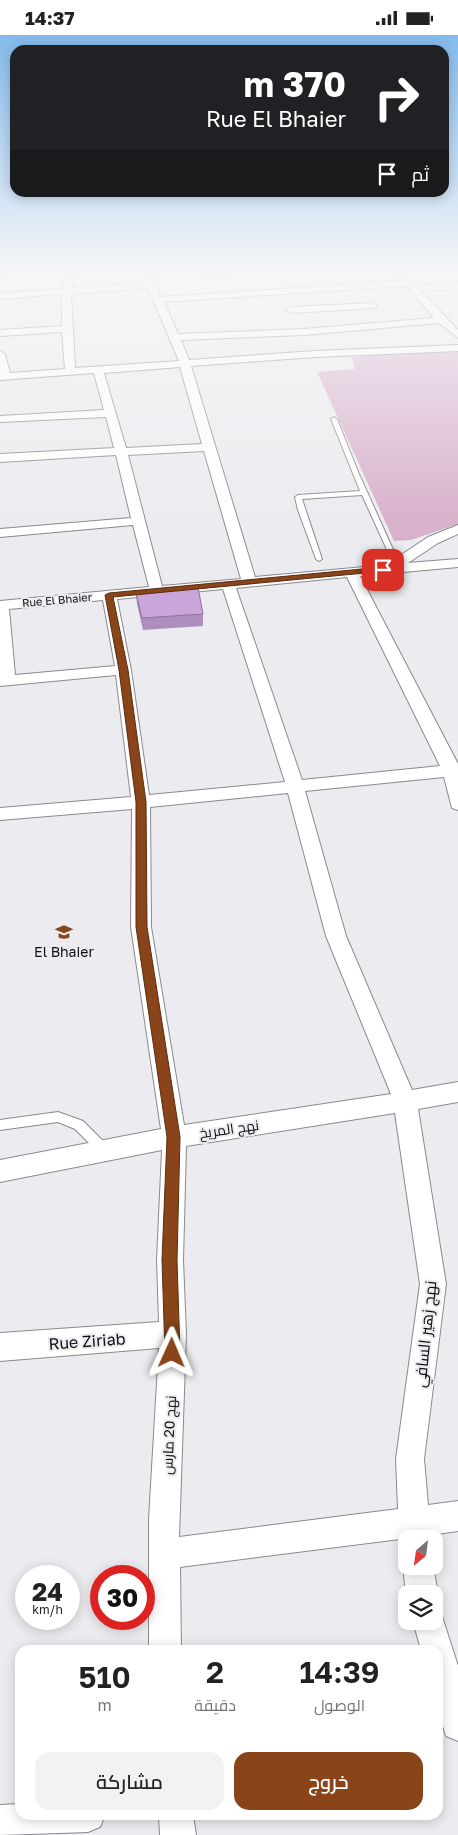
<!DOCTYPE html>
<html lang="ar">
<meta charset="utf-8">
<style>
:root{--surface:#fff;--page:#f2f2f2;--text:#222;--muted:#767676;--accent:#89441a}
body{margin:0;font-family:"Golos Text",Cairo,sans-serif;background:var(--page);color:var(--text);direction:rtl;height:100vh;display:flex;flex-direction:column;font-size:19px;white-space:nowrap}
*{box-sizing:border-box;margin:0}
p{font-size:16px;color:var(--muted)}
.icon{flex:none;width:28px;height:28px;fill:none;stroke:currentColor;stroke-width:2;stroke-linecap:round;stroke-linejoin:round}
.map{position:relative;flex:1;overflow:hidden;direction:ltr}
.drawer{position:absolute;left:15px;top:1610px;width:428px;height:175px;display:flex;flex-direction:column;background:var(--surface);border-radius:15px;box-shadow:0 2px 12px #0003;direction:rtl}
.drawer>*{flex:none}
.hud{position:absolute;left:10px;top:10px;width:439px;height:152px;border-radius:15px;box-shadow:0 2px 12px #0003;direction:rtl;background:#202124;color:#fff;overflow:hidden}
.needle{width:32px;rotate:209deg}
.fabs{position:absolute;left:398px;top:1495px;display:grid;gap:10px}
.fabs a{display:grid;place-items:center;width:45px;height:45px;border-radius:10px;background:var(--surface);box-shadow:0 2px 12px #0003;font-size:25px}
.speed{position:absolute;left:15px;top:1530px;display:flex;gap:10px;font-size:25px;font-weight:700;text-align:center}
.speed>*{display:grid;place-content:center;width:65px;height:65px;border-radius:50%;background:var(--surface);box-shadow:0 2px 12px #0003;line-height:1}
.speed small{font-size:12px;font-weight:400}
.speed .limit{border:8px solid #d22;background:#fff;color:#111}
.pin{position:absolute;display:grid;place-items:center;width:42px;height:42px;color:#fff;margin:-21px;border-radius:10px;box-shadow:0 2px 8px #0006}
.me{position:absolute;width:55px;margin:-28px;rotate:1deg;stroke-linejoin:round;filter:drop-shadow(0 0 4px #0008)}
.turn{display:flex;align-items:center;gap:18px;height:105px;padding:0 20px;font-size:22px}
.turn .icon{width:65px;height:65px;stroke-width:2.5}
.turn b{display:block;font-size:35px;line-height:42px}
.then{display:flex;align-items:center;height:48px;padding:0 20px;background:#0003;gap:10px;font-size:19px}
.eta{display:flex;justify-content:space-evenly;align-items:center;height:85px;text-align:center}
.eta b{font-size:30px;font-weight:600;line-height:35px}
.action{display:flex;gap:10px;margin-top:auto;padding:10px 20px}
.action a{flex:1;height:58px;border-radius:15px;background:var(--accent);color:#fff;font-size:20px;font-weight:600;line-height:58px;text-align:center}
.action a+a{background:var(--page);color:var(--text)}
.status{display:flex;justify-content:space-between;align-items:center;height:35px;padding:0 25px;background:var(--surface);direction:ltr}
.status svg{height:14px;fill:currentColor}
.map>svg:first-child{display:block}
.green{fill:#d8b1cb}
.lines{fill:none;stroke-linecap:round;stroke-linejoin:round}
.lane-casing{stroke:#8a898d;stroke-width:2}
.street-casing{stroke:#8a898d;stroke-width:2}
.lane{fill:#fff;fill-rule:evenodd}
.street{fill:#fff;fill-rule:evenodd}
.wall{fill:#ae8ebc}
.building{fill:#caa5db;stroke:#8d7499}
.route{fill:#89441a;stroke:#592c11}
.labels{text-anchor:middle;stroke-width:4;stroke-linejoin:round;paint-order:stroke}
.far-street-label{font-size:11px;fill:#0f0e10;stroke:#ececf0}
.poi-label{font-size:14px;fill:#0f0e10;stroke:#ececf0}
.street-label{font-size:14px;fill:#0f0e10;stroke:#ececf0}
.near-street-label{font-size:16px;fill:#0f0e10;stroke:#ececf0}
</style>
<div class="status"><b>14:37</b><svg viewBox="0 0 49 12"><path d="M0 12V9h3v3zM5 12V6h3v6zM10 12V3h3v9zM15 12V0h3v12zM26 1h20v11H26zM47 4h2v5h-2z"/></svg></div>
<div class="map">
<svg width="458" height="1800" viewBox="0 0 458 1800">
<rect width="100%" height="100%" fill="#ececf0"/>
<path class="green" d="M 458,316 L 458,489 L 411,505 L 394,506 L 317,337 L 355,334 L 352,322 Z"/>
<g class="lines">
<g class="lane-casing">
<g id="lane">
<path d="M 334,382 L 337,384 L 359,439 L 400,530 L 399,531 L 394,530 L 362,460 L 302,464 L 322,524 L 319,526 L 316,524 L 298,475 L 295,462 L 298,460 L 360,456 L 331,384 Z"/>
<path d="M 58,1077 L 83,1086 L 108,1111 L 110,1115 L 108,1119 L 104,1120 L 100,1119 L 75,1094 L 58,1087 L 0,1095 L 0,1085 Z"/>
</g>
</g>
<g class="street-casing">
<g id="street">
<path d="M 0,236 L 25,236 L 21,239 L 0,240 Z"/>
<path d="M 66,236 L 74,236 L 72,253 L 146,248 L 143,236 L 151,236 L 161,262 L 402,246 L 397,239 L 401,236 L 416,251 L 458,248 L 458,254 L 421,256 L 458,295 L 458,303 L 439,288 L 304,300 L 181,305 L 189,325 L 315,316 L 458,310 L 458,316 L 315,322 L 191,331 L 255,542 L 386,530 L 428,502 L 458,490 L 458,499 L 438,508 L 408,528 L 458,524 L 458,532 L 360,541 L 458,729 L 458,775 L 452,773 L 444,742 L 305,756 L 346,901 L 412,1055 L 458,1047 L 458,1067 L 418,1074 L 446,1249 L 424,1424 L 428,1470 L 458,1466 L 458,1496 L 430,1500 L 430,1504 L 406,1504 L 406,1516 L 400,1504 L 180,1532 L 181,1615 L 149,1615 L 149,1484 L 159,1313 L 0,1326 L 0,1298 L 159,1287 L 157,1225 L 162,1115 L 0,1147 L 0,1125 L 161,1094 L 131,892 L 132,774 L 0,785 L 0,773 L 131,762 L 116,640 L 0,651 L 0,566 L 149,552 L 133,490 L 0,502 L 0,494 L 131,483 L 116,420 L 0,427 L 0,419 L 114,413 L 106,382 L 0,387 L 0,381 L 104,375 L 94,338 L 0,345 L 0,316 L 5,319 L 10,338 L 65,334 L 62,297 L 0,301 L 0,295 L 62,291 L 62,259 L 0,264 L 0,258 L 63,254 ZM 407,251 L 434,283 L 304,294 L 178,299 L 164,267 ZM 148,253 L 179,326 L 75,333 L 71,259 ZM 180,332 L 202,409 L 126,413 L 104,338 ZM 204,416 L 241,544 L 162,551 L 128,420 ZM 347,542 L 440,731 L 302,745 L 236,553 ZM 223,554 L 285,747 L 149,760 L 131,635 L 117,564 ZM 103,565 L 115,631 L 15,640 L 9,574 ZM 288,758 L 326,901 L 391,1059 L 184,1090 L 151,892 L 150,772 ZM 395,1078 L 420,1249 L 396,1424 L 398,1474 L 179,1502 L 186,1299 L 183,1225 L 186,1111 Z"/>
<path d="M 197,236 L 252,236 L 248,239 L 194,241 L 193,239 Z"/>
<path d="M 372,268 L 377,271 L 375,273 L 291,278 L 286,275 L 291,272 Z"/>
<path d="M 406,1522 L 406,1531 L 433,1531 L 438,1559 L 434,1568 L 434,1559 L 406,1559 L 403,1531 Z"/>
<path d="M 434,1572 L 440,1575 L 458,1631 L 458,1706 L 446,1701 L 438,1675 L 438,1615 L 421,1615 L 413,1586 L 434,1586 Z"/>
<path d="M 20,1769 L 20,1780 L 105,1780 L 100,1792 L 88,1797 L 0,1800 L 0,1770 Z"/>
<path d="M 159,1780 L 193,1780 L 196,1800 L 160,1800 Z"/>
</g>
</g>
<use href="#lane" class="lane"/>
<use href="#street" class="street"/>
</g>
<path class="wall" d="M 136,558 L 203,579 L 203,591 L 143,595 L 137,569 Z"/>
<path class="building" d="M 198,552 L 203,579 L 142,583 L 136,558 Z"/>
<linearGradient id="sky" x2="0" y2="1"><stop stop-color="#84baeb"/><stop offset="0.48" stop-color="#f6f6f8"/><stop offset="1" stop-color="#f6f6f8" stop-opacity="0"/></linearGradient>
<rect width="458" height="488" fill="url(#sky)"/>
<path class="route" d="M 383,532 L 387,535 L 386,536 L 113,562 L 128,635 L 146,767 L 147,892 L 180,1102 L 177,1225 L 180,1318 L 178,1323 L 172,1326 L 167,1323 L 165,1318 L 162,1225 L 167,1102 L 136,892 L 136,767 L 119,635 L 105,560 L 109,558 Z"/>
<defs>
<g id="school-bare" transform="scale(1.35)"><path d="M0-5L7-2L0 1L-7-2ZM-4 1L0 2.5L4 1V4Q0 6-4 4Z" fill="#89441a" stroke="#ececf0" stroke-width="2.5" paint-order="stroke"/></g>
</defs>
<g fill-rule="evenodd">
<use href="#school-bare" x="64" y="897"/>
</g>
<g class="labels">
<g class="far-street-label">
<text transform="translate(57 565) rotate(-5)" y="4">Rue El Bhaier</text>
</g>
<g class="poi-label">
<text x="64" y="922">El Bhaier</text>
</g>
<g class="street-label">
<text transform="translate(229 1094) rotate(-8)" y="5">نهج المريخ</text>
<text transform="translate(169 1400) rotate(-87)" y="5">نهج 20 مارس</text>
</g>
<g class="near-street-label">
<text transform="translate(425 1299) rotate(-84)" y="6">نهج زهير السافي</text>
<text transform="translate(87 1306) rotate(-4)" y="6">Rue Ziriab</text>
</g>
</g>
</svg>
<div class="fabs">
<a><svg class="needle" viewBox="-14 -14 28 28"><path d="M0-13l5 13h-10z" fill="#e53935"/><path d="M0 13l5-13h-10z" fill="#767676"/></svg></a>
<a><svg class="icon" aria-label="layers" viewBox="0 0 24 24"><path d="M12 4l9 5-9 5-9-5zM3 14l9 5 9-5"/></svg></a>
</div>
<div class="speed"><div>24<small>km/h</small></div><div class="limit">30</div></div>
<div class="pin" style="left:383px;top:535px;background:#d93025"><svg class="icon" aria-label="arrive" viewBox="0 0 24 24"><path d="M6 21V4h12l-3 4 3 4H6"/></svg></div>
<svg class="me" style="left:172px;top:1318px" viewBox="-20 -20 40 40"><path d="M0-17L14 15 0 8-14 15z" fill="#89441a" stroke="#fff" stroke-width="4"/></svg>
<div class="hud">
<div class="turn"><svg class="icon" aria-label="right" viewBox="0 0 24 24"><path d="M7 20v-9h11M14 6l5 5-5 5"/></svg><div><b>370 m</b>Rue El Bhaier</div></div>
<div class="then">ثم<svg class="icon" aria-label="arrive" viewBox="0 0 24 24"><path d="M6 21V4h12l-3 4 3 4H6"/></svg></div>
</div>
<section class="drawer">
<div class="eta">
<div><b>14:39</b><p>الوصول</p></div>
<div><b>2</b><p>دقيقة</p></div>
<div><b>510</b><p>m</p></div>
</div>
<div class="action"><a>خروج</a><a>مشاركة</a></div>
</section>
</div>
